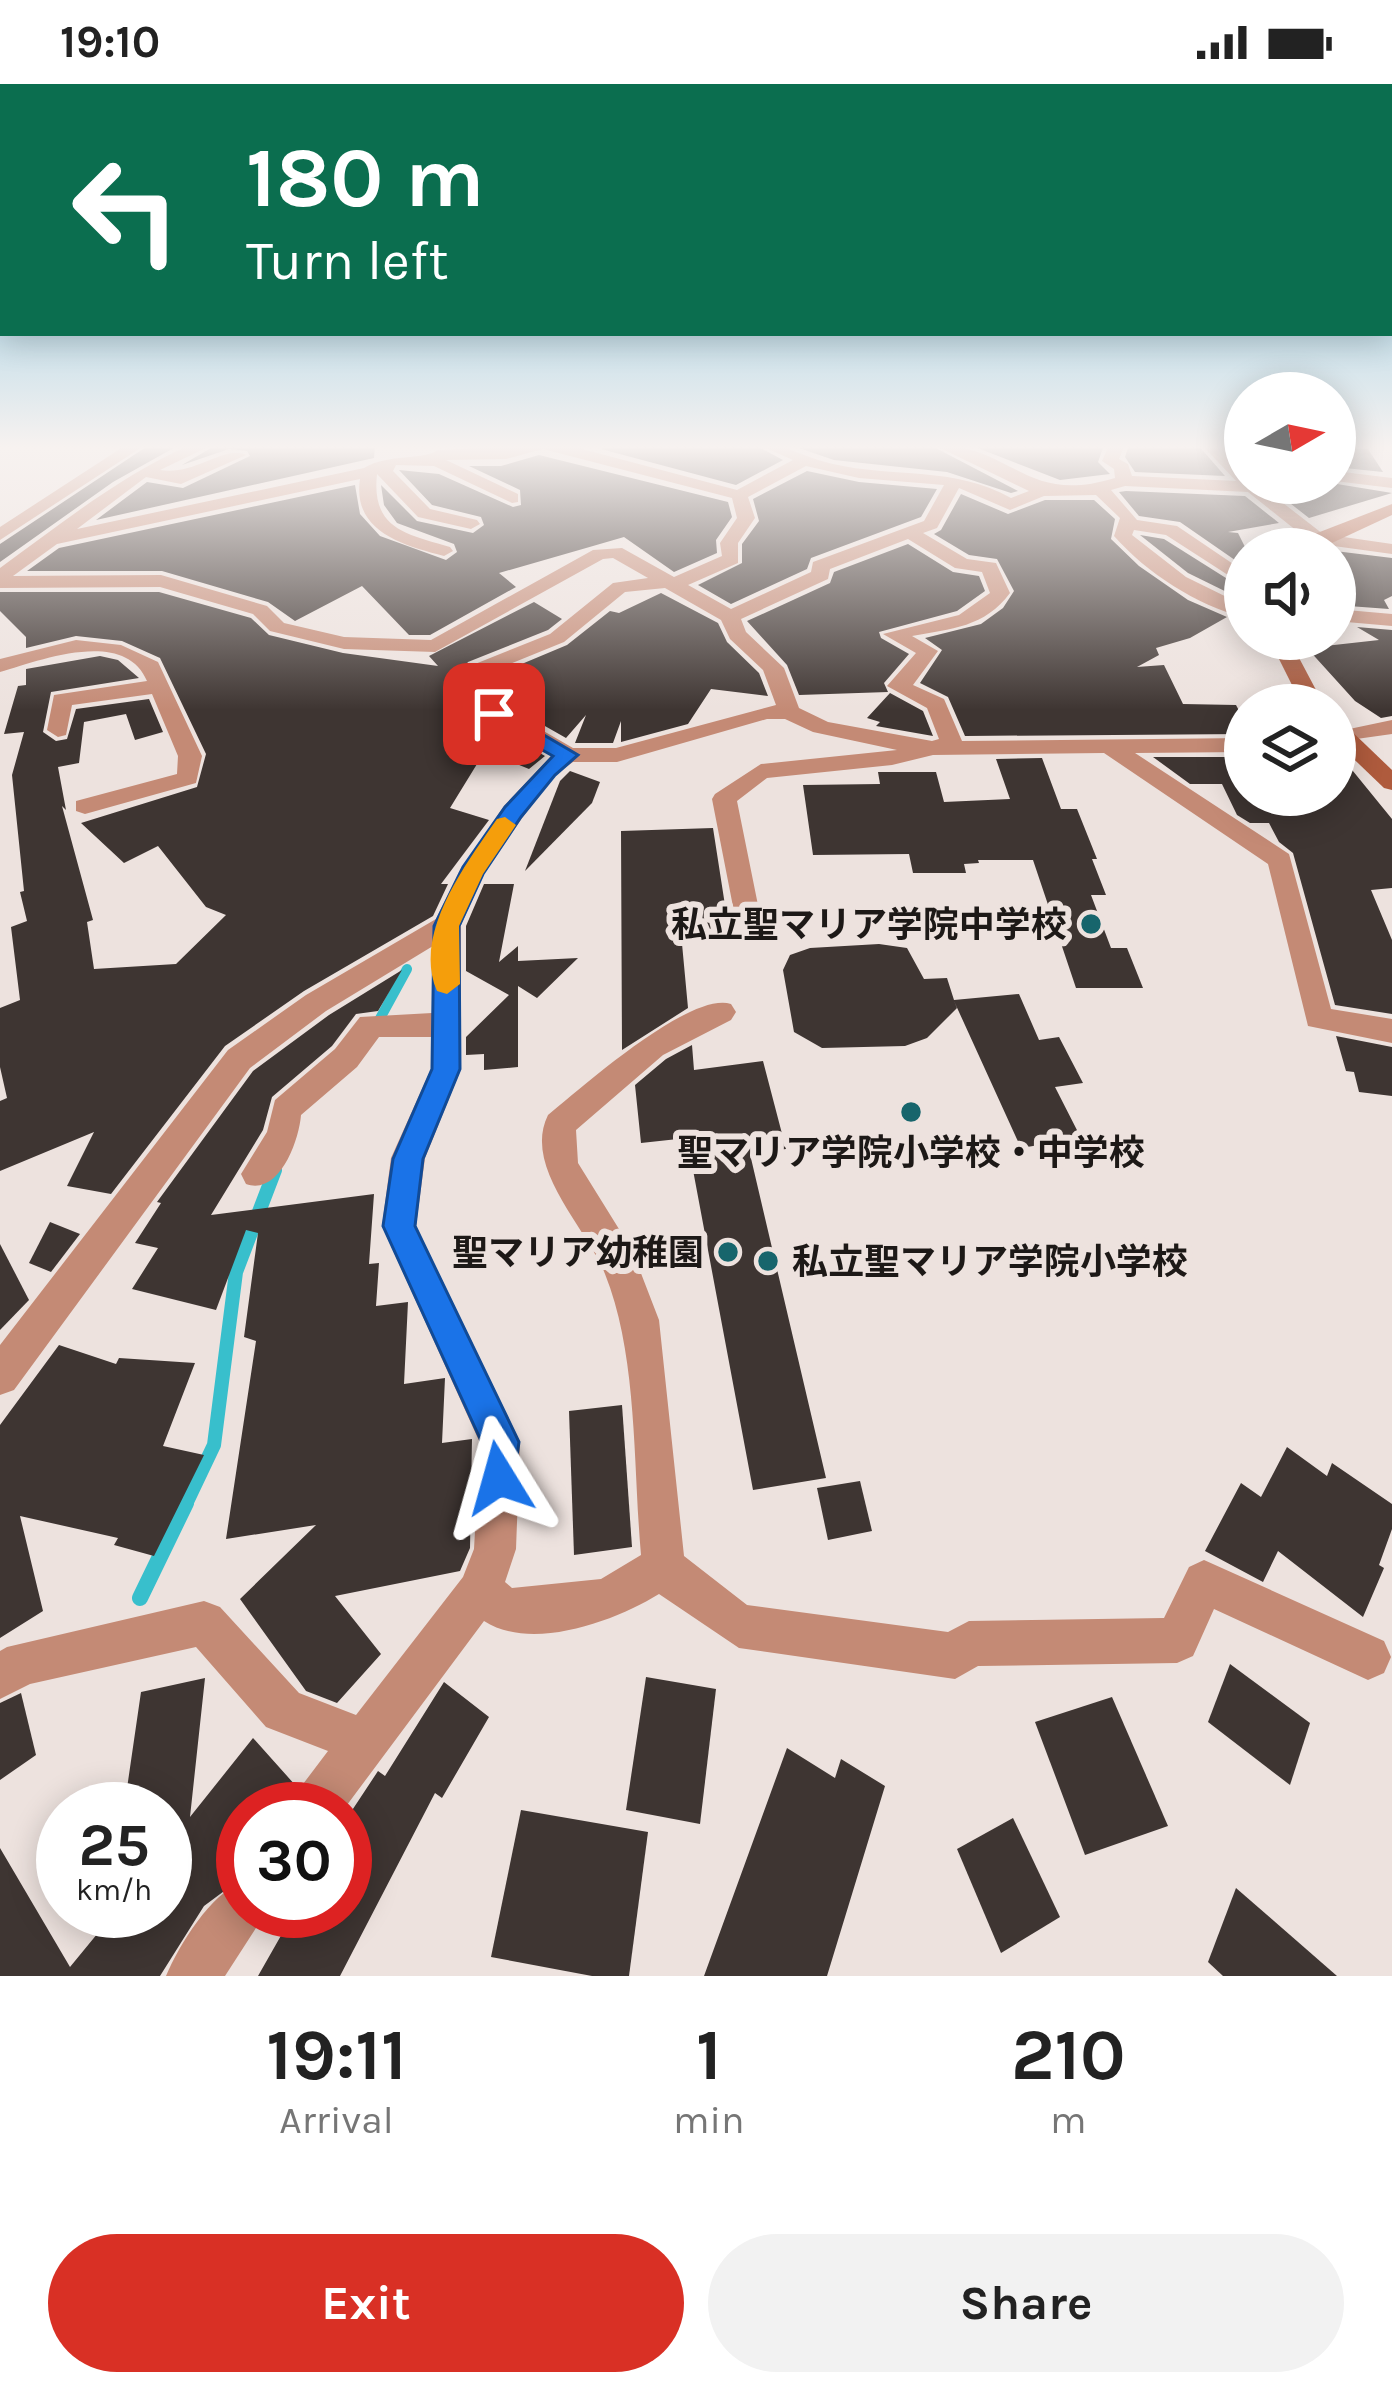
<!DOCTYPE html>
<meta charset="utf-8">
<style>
:root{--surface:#fff;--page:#f2f2f2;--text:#222;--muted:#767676;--accent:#d93025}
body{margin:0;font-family:Karla,"Noto Sans JP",sans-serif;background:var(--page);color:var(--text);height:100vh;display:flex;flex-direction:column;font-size:45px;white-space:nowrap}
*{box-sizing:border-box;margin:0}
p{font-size:39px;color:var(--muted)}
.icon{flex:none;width:66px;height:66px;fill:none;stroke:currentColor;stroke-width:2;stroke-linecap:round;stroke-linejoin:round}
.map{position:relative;height:1892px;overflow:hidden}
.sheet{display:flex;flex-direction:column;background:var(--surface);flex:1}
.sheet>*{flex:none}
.guide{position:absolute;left:0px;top:0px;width:1392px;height:252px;box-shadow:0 6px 30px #0003;background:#0b6e4f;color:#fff;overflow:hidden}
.needle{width:78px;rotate:81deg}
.fabs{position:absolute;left:1224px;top:288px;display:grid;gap:24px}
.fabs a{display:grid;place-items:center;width:132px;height:132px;border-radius:50%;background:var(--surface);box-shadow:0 6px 30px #0003;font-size:60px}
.speed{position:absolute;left:36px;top:1698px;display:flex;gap:24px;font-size:60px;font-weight:700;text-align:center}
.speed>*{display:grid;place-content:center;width:156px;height:156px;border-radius:50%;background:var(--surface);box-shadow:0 6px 30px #0003;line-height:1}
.speed small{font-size:30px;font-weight:400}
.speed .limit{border:18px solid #d22;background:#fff;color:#111}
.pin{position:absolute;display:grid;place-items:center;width:102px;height:102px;color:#fff;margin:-51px;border-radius:24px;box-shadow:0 6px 18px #0006}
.me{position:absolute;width:132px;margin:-66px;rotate:352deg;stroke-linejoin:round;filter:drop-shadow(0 0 9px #0008)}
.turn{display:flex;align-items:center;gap:42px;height:252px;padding:0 48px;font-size:54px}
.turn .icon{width:156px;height:156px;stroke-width:2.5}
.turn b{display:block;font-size:84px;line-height:102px}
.eta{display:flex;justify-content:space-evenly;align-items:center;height:204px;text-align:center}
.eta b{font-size:72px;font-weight:700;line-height:84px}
.action{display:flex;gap:24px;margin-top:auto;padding:24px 48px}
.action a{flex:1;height:138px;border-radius:72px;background:var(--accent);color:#fff;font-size:48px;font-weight:700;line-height:138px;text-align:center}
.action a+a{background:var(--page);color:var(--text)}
.status{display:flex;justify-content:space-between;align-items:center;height:84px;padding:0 60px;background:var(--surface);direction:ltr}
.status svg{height:33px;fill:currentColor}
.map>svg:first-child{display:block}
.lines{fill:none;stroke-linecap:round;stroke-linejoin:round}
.stream-far2{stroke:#38bfcc;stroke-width:10}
.stream-far1{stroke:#38bfcc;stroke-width:14}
.stream{stroke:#38bfcc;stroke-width:16}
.building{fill:#3e3532}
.minor{fill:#c48a75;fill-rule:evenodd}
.secondary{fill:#af5b3d;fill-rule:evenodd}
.route{fill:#1a73e8;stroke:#114b97;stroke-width:3}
.slow{fill:#f59e0b}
.poi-dot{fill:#17656c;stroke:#ede2de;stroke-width:4.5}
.labels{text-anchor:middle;stroke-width:12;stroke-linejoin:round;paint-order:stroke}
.poi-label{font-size:36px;font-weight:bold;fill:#1d1917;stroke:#ede2de;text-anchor:end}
</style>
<div class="status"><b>19:10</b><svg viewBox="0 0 49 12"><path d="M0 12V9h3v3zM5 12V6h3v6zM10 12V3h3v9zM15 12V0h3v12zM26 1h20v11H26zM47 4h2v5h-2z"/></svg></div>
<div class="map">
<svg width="1392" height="1892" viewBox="0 0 1392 1892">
<rect width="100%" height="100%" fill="#ede2de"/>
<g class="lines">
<path class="stream-far2" d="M 377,940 L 407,885"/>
<path class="stream-far1" d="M 185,1422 L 214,1361 L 236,1188 L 275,1086"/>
<path class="stream" d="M 140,1514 L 186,1419"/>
</g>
<g class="building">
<path d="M 149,361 L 179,361 L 113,398 L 0,478 L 0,460 Z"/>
<path d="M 216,361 L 375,361 L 374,374 L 96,436 L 147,398 L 183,404 L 250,372 L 247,367 L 229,365 L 182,381 Z"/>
<path d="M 612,361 L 755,361 L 783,376 L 736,401 L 601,365 Z"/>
<path d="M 790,361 L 930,361 L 1018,407 L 1011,409 L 947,388 L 834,376 Z"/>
<path d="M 970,361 L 1104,361 L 1098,378 L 1110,390 L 1060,396 Z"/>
<path d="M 1129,361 L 1198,361 L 1225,392 L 1135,388 L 1125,373 Z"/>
<path d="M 1335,363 L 1368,365 L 1383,388 L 1335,383 Z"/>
<path d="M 539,371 L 728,418 L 732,433 L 716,456 L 717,469 L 674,488 L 624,453 L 593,462 L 499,489 L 516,503 L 430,551 L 409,551 L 362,502 L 295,537 L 268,518 L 162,487 L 27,487 L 59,464 L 355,401 L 360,430 L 380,452 L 446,476 L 457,468 L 454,460 L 397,439 L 384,421 L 381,401 L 417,437 L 473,449 L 484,441 L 481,433 L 432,421 L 399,386 L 439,390 L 513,423 L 521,421 L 520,406 L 469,382 L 501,382 Z"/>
<path d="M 807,387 L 859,398 L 937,405 L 921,433 L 811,474 L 807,485 L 731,520 L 698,501 L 742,479 L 742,460 L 759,437 L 753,415 Z"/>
<path d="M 1320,399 L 1331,399 L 1392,409 L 1309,434 L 1286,416 L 1313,414 L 1315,400 Z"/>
<path d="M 1126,407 L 1245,412 L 1279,439 L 1228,448 L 1238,449 L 1246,465 L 1245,483 L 1180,438 L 1139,432 L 1119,408 Z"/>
<path d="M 961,410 L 1008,430 L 1045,416 L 1094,416 L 1115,435 L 1111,455 L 1139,482 L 1188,516 L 1227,533 L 1190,554 L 1156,564 L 1159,571 L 1137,583 L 1164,581 L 1183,620 L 1236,621 L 1245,638 L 1245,650 L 965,652 L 948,613 L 920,599 L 942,566 L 925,554 L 981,540 L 1003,524 L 1014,507 L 997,475 L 969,471 L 934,450 L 941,446 Z"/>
<path d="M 1140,451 L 1164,455 L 1245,506 L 1245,517 L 1188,489 Z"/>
<path d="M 908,460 L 953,488 L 979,492 L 985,507 L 957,527 L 879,548 L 881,554 L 909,570 L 884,599 L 888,608 L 799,611 L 787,581 L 747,537 L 830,499 L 834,488 Z"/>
<path d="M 1335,467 L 1392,474 L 1392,512 L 1384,516 L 1389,525 L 1335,521 Z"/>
<path d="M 0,508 L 159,508 L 251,534 L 269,551 L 343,569 L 438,582 L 429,572 L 534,518 L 562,535 L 548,546 L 468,578 L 447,606 L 452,618 L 545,672 L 529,685 L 485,667 L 450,724 L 489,736 L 441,800 L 448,800 L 433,832 L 304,907 L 225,962 L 111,1110 L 67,1102 L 94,1048 L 0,1087 L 0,1017 L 7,1014 L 0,983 L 0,924 L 20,916 L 11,843 L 27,837 L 20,808 L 24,807 L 12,691 L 24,648 L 4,650 L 18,602 L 26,601 L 26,585 L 100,572 L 118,576 L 139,594 L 51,608 L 43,648 L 56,657 L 67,655 L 76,625 L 149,615 L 163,648 L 135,656 L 126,630 L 84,638 L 79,679 L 58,683 L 66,726 L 62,722 L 93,836 L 87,838 L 94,885 L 176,880 L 226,831 L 206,823 L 158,762 L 124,779 L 81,739 L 197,703 L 206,670 L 160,574 L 122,557 L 76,552 L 26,564 L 26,553 L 0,527 Z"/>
<path d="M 661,509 L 718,539 L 727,558 L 759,589 L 768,612 L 711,605 L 688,640 L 621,658 L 621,637 L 613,659 L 575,659 L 586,631 L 566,654 L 480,605 L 488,594 L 567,561 L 610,527 L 619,529 Z"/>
<path d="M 1357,543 L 1392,546 L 1392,632 L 1381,634 L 1355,617 L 1307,564 L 1379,556 Z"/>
<path d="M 890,609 L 923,627 L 933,652 L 876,642 L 880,638 L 867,634 Z"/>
<path d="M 1335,665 L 1392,735 L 1392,804 L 1371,806 L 1392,856 L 1392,930 L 1335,921 L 1293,769 L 1279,758 L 1269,739 L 1250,739 L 1237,731 L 1222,700 L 1190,700 L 1153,673 L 1245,673 L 1245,711 L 1335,711 Z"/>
<path d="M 1042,674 L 1061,725 L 1077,725 L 1097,775 L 1092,775 L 1106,811 L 1091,811 L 1111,864 L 1127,864 L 1143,904 L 1076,904 L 1033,776 L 978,776 L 979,779 L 964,780 L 966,789 L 913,789 L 909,770 L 813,771 L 803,701 L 880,700 L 878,688 L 936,688 L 944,718 L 1010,715 L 996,675 Z"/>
<path d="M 570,687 L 600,698 L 592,719 L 525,787 L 560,697 Z"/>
<path d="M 713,744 L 729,847 L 681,849 L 688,924 L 622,966 L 621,747 Z"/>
<path d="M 484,800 L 514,800 L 499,878 L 518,862 L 518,877 L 578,874 L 537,914 L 518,902 L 518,983 L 484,986 L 484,970 L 466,971 L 466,953 L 509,911 L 466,887 L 466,842 Z"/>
<path d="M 879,860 L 907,864 L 924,895 L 947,894 L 954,916 L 1019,910 L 1039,956 L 1059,953 L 1083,999 L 1055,1003 L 1081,1054 L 1021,1064 L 954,917 L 957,924 L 927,954 L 905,962 L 822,964 L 794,948 L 783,886 L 790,871 L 810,864 Z"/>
<path d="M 402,886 L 378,927 L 356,930 L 332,962 L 272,1013 L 263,1046 L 211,1131 L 374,1110 L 369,1180 L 379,1179 L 376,1222 L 408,1218 L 404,1300 L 445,1294 L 442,1359 L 472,1355 L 470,1464 L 460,1487 L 335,1512 L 381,1570 L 337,1619 L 306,1607 L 240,1515 L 316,1441 L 226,1455 L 256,1257 L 244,1253 L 258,1149 L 246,1146 L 216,1226 L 132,1205 L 158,1164 L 135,1159 L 161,1119 L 157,1118 L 253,987 L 329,931 Z"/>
<path d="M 1336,952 L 1392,963 L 1392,1012 L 1359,1008 L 1354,988 L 1346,987 Z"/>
<path d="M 692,961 L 694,986 L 763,977 L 786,1065 L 750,1070 L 826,1394 L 753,1406 L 687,1054 L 641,1059 L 635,1001 L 666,975 Z"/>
<path d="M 50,1138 L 80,1150 L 51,1188 L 29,1179 Z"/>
<path d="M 0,1160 L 29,1216 L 0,1246 Z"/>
<path d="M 59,1261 L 116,1280 L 119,1274 L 195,1279 L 163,1362 L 204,1371 L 154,1472 L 114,1461 L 118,1454 L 20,1432 L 43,1527 L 0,1554 L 0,1341 Z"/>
<path d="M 622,1321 L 632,1463 L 574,1471 L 569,1327 Z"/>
<path d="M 1287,1363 L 1327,1392 L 1332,1379 L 1392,1420 L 1392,1445 L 1379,1481 L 1384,1484 L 1363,1533 L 1278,1467 L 1263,1498 L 1205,1467 L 1241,1399 L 1261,1413 Z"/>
<path d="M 860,1397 L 872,1447 L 828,1456 L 817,1404 Z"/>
<path d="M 1230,1580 L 1310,1639 L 1290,1701 L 1208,1638 Z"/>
<path d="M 646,1593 L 716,1605 L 700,1740 L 626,1726 Z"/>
<path d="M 205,1594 L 190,1733 L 253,1654 L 296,1702 L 285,1725 L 243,1725 L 243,1793 L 204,1822 L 160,1892 L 0,1892 L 0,1764 L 70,1883 L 116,1827 L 165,1827 L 165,1725 L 124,1725 L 141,1608 Z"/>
<path d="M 444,1598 L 489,1633 L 442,1714 L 435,1709 L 340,1892 L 258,1892 L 295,1827 L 345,1827 L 345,1737 L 378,1687 L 385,1692 Z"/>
<path d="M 21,1609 L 36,1671 L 0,1696 L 0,1619 Z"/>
<path d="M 1112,1613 L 1168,1742 L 1085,1771 L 1035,1638 Z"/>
<path d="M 787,1664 L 835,1694 L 841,1675 L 885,1702 L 827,1892 L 704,1892 Z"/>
<path d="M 521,1726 L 648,1748 L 629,1892 L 592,1892 L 491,1873 Z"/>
<path d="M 1013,1734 L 1060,1833 L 1001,1869 L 957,1765 Z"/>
<path d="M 1236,1804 L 1337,1892 L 1223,1892 L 1208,1878 Z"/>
</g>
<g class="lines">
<g class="minor">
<path d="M 126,361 L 145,361 L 0,456 L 0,443 Z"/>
<path d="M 190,361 L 212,361 L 160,386 C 194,392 226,360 246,371 L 181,400 L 146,393 L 77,445 L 364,384 C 389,369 422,377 438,366 L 567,361 L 737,406 L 793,376 L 759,361 C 788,361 806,374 833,380 C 893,394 955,382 1011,414 L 1029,407 L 934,361 C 1014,361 1024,422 1115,394 L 1114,385 L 1102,377 L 1109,361 L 1125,361 L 1119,375 L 1128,380 L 1132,392 L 1236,397 L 1202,361 L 1219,361 L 1245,388 L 1245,399 L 1262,403 L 1310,399 L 1313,410 L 1274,412 L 1323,450 L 1392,460 L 1392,470 L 1312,459 L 1248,408 L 1125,402 L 1111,406 L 1137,436 L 1177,442 L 1245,488 L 1245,502 L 1166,451 L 1134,446 L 1132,451 L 1186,493 L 1245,522 L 1245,534 C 1195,520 1148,490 1114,452 L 1120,434 L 1096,411 L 1044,412 L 1010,426 L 959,404 L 937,444 L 923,449 L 967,475 L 996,479 L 1010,509 C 985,543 951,545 912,552 L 938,567 L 913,601 L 944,615 L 962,657 L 1245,654 L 1245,668 L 1135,669 L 1289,770 L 1331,925 L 1392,935 L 1392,959 L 1308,942 L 1268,780 L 1104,669 L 933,671 L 892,681 L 767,694 L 737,717 L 761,836 L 757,843 L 737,843 L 712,715 L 715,710 L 761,680 L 897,666 L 813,648 L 785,635 L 767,635 L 617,678 L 573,678 L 555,691 L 522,734 L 484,790 L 461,841 L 461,985 L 425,1074 L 416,1142 L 520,1358 L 516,1465 L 505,1498 L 512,1504 L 601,1495 L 641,1471 C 633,1382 638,1272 605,1190 C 587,1144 522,1083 548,1031 C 581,1004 690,907 731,920 L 736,928 L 731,936 L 663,971 L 576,1046 L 578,1079 L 632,1166 L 659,1236 L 684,1472 L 747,1521 L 948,1548 L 969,1537 L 1164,1534 L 1189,1483 L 1204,1476 L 1384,1557 L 1391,1573 L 1384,1589 L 1368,1596 L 1214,1525 L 1193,1572 L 1177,1579 L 978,1582 L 955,1595 L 739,1564 L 659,1510 C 615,1537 532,1568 484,1537 L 344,1725 L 289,1725 L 297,1708 L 328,1667 L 266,1643 L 196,1563 L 30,1600 L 0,1615 L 0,1567 L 7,1563 L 204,1517 L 220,1523 L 299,1609 L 356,1631 L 463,1493 L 474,1465 L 480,1359 L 382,1142 L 391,1074 L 431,985 L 431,953 L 379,953 L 357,983 L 301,1031 C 299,1057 279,1112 246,1100 L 241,1090 L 267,1048 L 275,1016 L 335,965 L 360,933 L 432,929 L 433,862 L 326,927 L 250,984 L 14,1306 L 0,1311 L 0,1261 L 228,966 L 306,911 L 436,835 L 459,788 L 504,722 L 552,671 L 454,614 L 451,609 L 470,582 L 550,550 L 613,499 L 648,494 L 613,474 L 603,475 L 435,568 L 344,565 L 270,547 L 253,530 L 160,503 L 0,504 L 0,484 C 62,439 120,392 190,361 ZM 543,365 L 732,414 L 737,434 L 720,459 L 722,472 L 674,493 L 622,464 L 593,466 L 431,556 L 344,553 L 284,539 L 267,522 L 161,491 L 13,492 L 57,460 L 360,395 C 352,447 402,461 444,472 L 453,467 L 450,463 C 406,450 371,445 377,390 L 418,433 L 471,445 L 480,440 L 477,436 L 430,425 L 393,387 L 396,381 L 434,382 L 512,419 L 518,418 L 518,410 L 446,376 L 506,375 ZM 806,382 L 859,394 L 944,401 L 924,437 L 813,478 L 811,488 L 731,525 L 688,501 L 738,479 L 738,459 L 755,434 L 748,413 ZM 908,455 L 955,484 L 982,488 L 990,509 L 959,531 L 883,550 L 916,569 L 887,602 L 927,624 L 939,655 L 932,657 L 828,638 L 799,624 L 784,584 L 746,548 L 741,535 L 828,495 L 830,485 ZM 665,504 L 721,536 L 730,555 L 763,586 L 776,621 L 616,664 L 573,664 L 474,607 L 485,590 L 564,558 L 625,508 Z"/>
<path d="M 1335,387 L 1392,394 L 1392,404 L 1335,397 Z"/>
<path d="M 1335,525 L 1392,530 L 1392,542 L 1335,537 Z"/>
<path d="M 76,556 L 121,561 L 158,578 L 202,672 L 196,699 L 85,730 L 76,727 L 76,717 L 177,690 L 178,672 L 152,610 L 72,621 L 66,651 L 58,653 L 47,646 L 54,611 L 147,597 C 124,543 39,577 0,588 L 0,575 Z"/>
<path d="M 1392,636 L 1392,650 L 1335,658 L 1335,648 Z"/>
<path d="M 243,1797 L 243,1827 L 267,1827 L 225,1892 L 166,1892 C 180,1859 210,1811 243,1797 Z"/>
</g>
<g class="secondary">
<path d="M 1392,420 L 1392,431 L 1319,465 L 1300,465 L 1312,451 Z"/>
<path d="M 1269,555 L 1289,555 L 1324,621 L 1302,621 Z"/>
<path d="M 1335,637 L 1343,639 L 1392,686 L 1392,706 L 1384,704 L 1335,657 Z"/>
</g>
</g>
<linearGradient id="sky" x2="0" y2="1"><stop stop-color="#61b8dd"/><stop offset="0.58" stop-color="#f7f2f0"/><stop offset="1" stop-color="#f7f2f0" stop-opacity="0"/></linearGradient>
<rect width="1392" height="626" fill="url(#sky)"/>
<path class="route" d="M 487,626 L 501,626 L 578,671 L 555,691 L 521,733 L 483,790 L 459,842 L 460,985 L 423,1075 L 415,1142 L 519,1358 L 512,1407 L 499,1412 L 485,1407 L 480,1394 L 482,1359 L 383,1142 L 393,1075 L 432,985 L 434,842 L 463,783 L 505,723 L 553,672 L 487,635 Z"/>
<path class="slow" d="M 505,733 L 516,741 L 483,790 L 459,842 L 460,900 L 447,910 L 437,907 C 412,850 466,780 497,735 Z"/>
<g class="poi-dot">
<circle cx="1091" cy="840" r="12"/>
<circle cx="911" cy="1028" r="12"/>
<circle cx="728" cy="1168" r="12"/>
<circle cx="768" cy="1177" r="12"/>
</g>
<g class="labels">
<g class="poi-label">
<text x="1067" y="853">私立聖マリア学院中学校</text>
<text x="911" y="1081" text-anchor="middle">聖マリア学院小学校・中学校</text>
<text x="704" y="1181">聖マリア幼稚園</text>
<text x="792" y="1190" text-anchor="start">私立聖マリア学院小学校</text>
</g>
</g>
</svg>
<div class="fabs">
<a><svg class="needle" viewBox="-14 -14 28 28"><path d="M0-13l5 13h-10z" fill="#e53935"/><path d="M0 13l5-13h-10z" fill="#767676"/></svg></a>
<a><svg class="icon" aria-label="sound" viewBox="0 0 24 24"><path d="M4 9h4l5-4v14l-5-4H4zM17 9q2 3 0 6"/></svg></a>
<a><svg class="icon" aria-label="layers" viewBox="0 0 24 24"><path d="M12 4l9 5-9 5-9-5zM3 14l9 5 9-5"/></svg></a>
</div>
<div class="speed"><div>25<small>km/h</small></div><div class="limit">30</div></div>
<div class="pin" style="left:494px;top:630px;background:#d93025"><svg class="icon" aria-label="arrive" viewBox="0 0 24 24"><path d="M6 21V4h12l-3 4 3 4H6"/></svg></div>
<svg class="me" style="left:499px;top:1394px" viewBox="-20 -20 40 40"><path d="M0-17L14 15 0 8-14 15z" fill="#1a73e8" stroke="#fff" stroke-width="4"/></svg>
<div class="guide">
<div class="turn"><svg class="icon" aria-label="left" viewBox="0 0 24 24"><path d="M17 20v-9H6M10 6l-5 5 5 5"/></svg><div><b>180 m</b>Turn left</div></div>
</div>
</div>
<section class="sheet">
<div class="eta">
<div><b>19:11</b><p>Arrival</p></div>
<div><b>1</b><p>min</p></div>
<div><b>210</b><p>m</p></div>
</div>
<div class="action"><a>Exit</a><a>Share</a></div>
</section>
